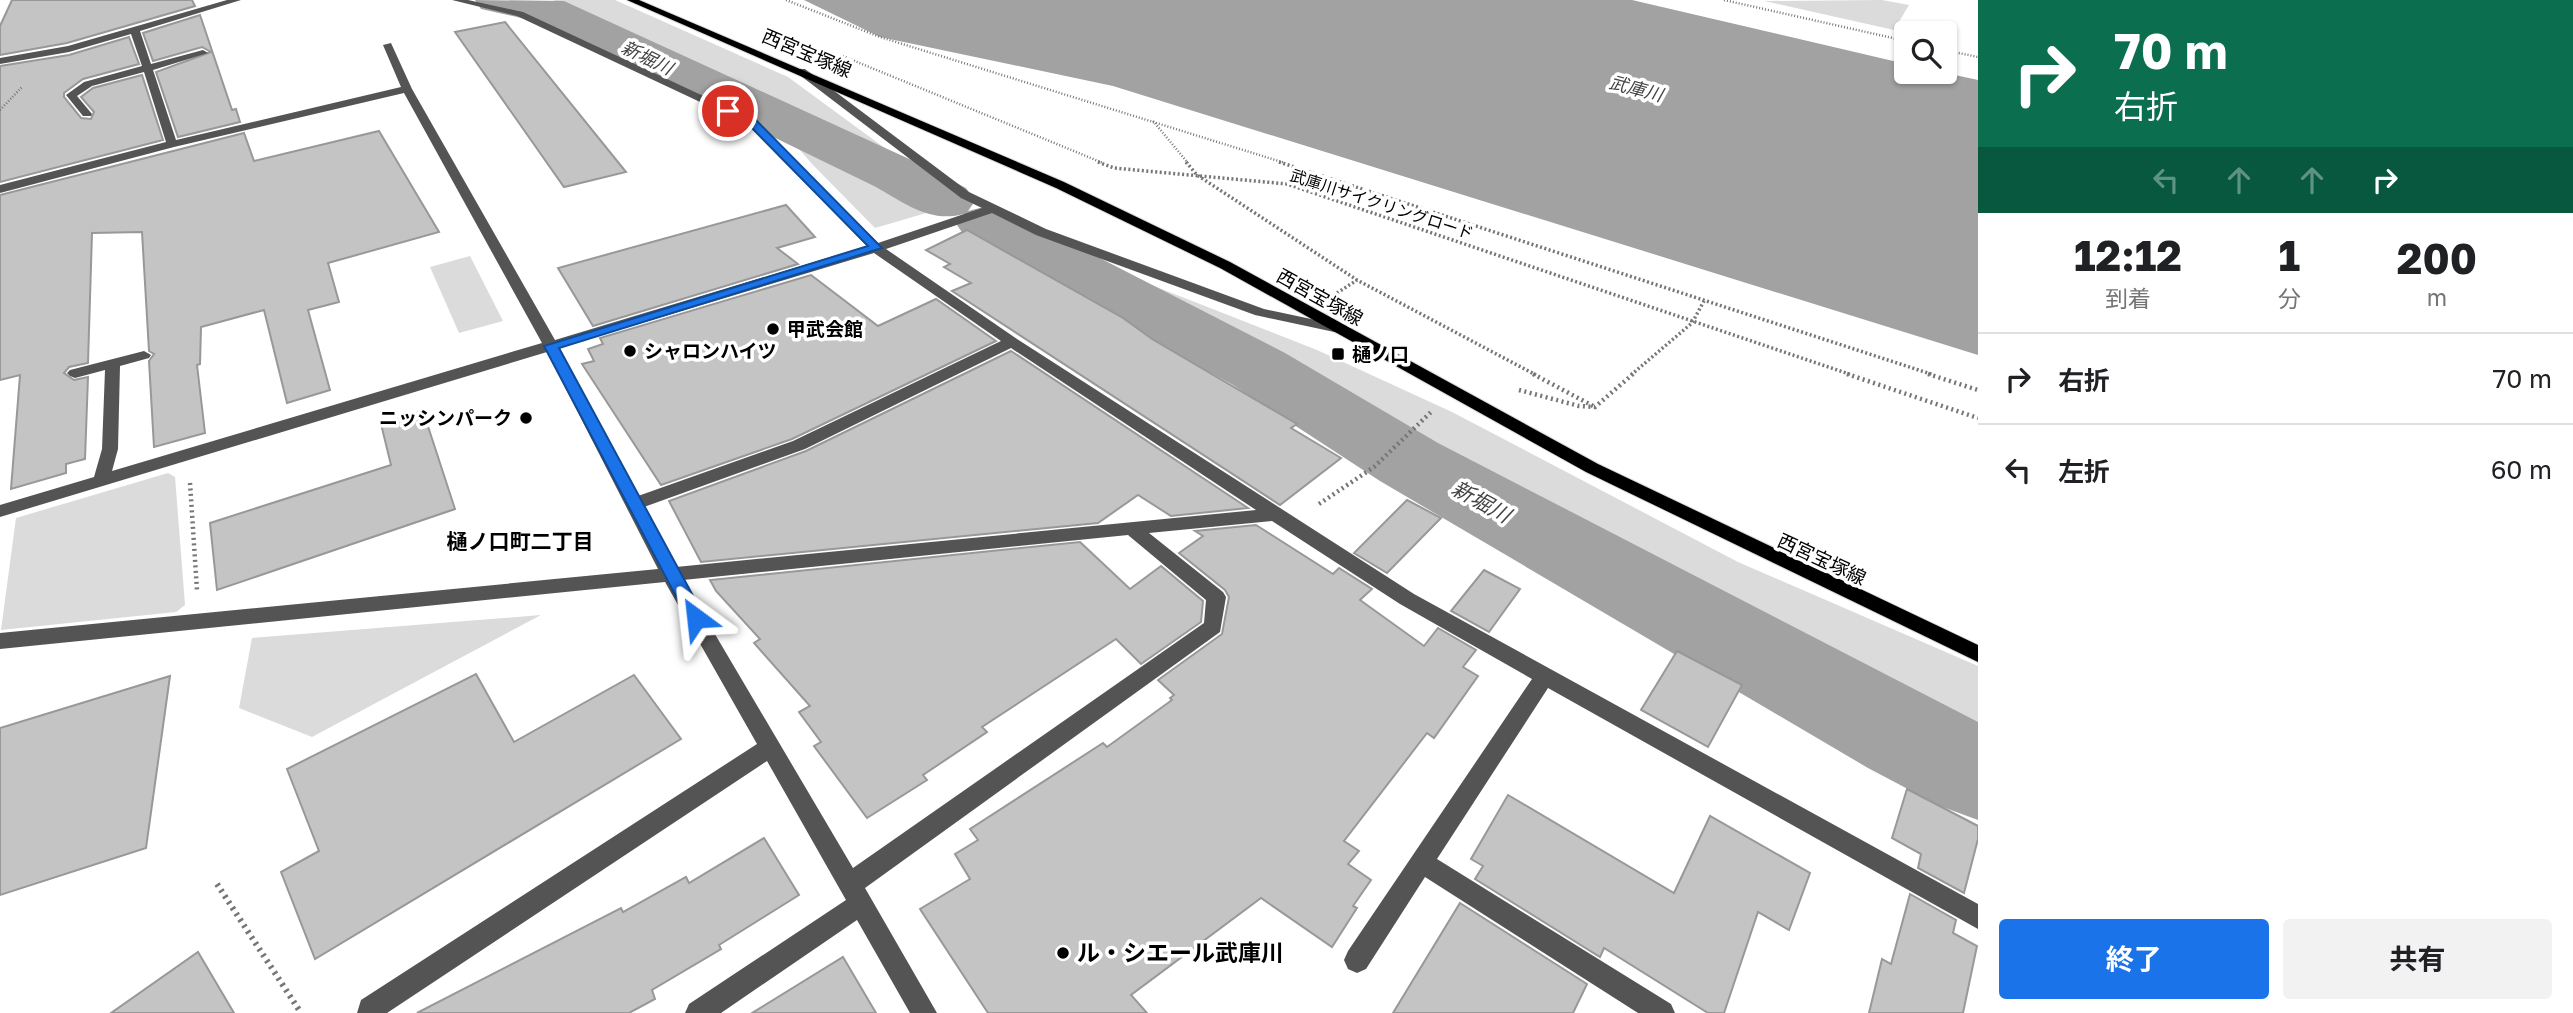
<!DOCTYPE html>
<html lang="ja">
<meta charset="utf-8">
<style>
:root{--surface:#fff;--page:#f2f2f2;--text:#202124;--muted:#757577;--line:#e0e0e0;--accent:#1a73e8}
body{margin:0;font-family:"Golos Text","Noto Sans JP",sans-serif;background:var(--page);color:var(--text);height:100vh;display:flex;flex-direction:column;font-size:26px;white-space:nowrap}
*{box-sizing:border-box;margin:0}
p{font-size:23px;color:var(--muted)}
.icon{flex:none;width:38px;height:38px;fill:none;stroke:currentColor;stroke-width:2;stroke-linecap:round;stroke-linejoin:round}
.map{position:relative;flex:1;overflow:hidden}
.sheet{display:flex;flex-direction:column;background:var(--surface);width:595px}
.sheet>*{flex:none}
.hud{background:#0b6e4f;color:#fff;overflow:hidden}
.tools{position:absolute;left:1894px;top:21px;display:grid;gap:14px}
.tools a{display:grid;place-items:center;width:63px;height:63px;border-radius:7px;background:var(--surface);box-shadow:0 2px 5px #0004;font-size:35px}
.pin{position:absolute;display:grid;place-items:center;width:60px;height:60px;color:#fff;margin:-30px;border:4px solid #fff;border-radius:50%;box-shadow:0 2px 7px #0007}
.me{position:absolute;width:77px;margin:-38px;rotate:330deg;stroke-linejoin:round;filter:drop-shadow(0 0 5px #0008)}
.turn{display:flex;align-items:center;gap:24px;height:147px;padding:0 21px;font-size:32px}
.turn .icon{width:91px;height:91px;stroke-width:2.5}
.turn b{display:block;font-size:49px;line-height:60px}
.lanes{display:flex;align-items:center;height:66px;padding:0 21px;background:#0003;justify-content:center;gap:35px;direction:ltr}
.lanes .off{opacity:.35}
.eta{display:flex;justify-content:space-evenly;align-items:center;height:119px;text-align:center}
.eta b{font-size:42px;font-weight:700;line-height:49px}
.cta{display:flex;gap:14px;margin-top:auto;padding:14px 21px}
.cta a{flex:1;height:80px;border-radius:7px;background:var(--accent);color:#fff;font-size:28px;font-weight:700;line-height:80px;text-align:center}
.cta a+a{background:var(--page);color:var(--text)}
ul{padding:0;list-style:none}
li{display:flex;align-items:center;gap:21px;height:91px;padding:0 21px;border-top:2px solid var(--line)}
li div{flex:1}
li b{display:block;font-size:26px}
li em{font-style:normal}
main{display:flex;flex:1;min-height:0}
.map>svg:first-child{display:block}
.green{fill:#dbdbdb}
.water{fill:#a2a2a2}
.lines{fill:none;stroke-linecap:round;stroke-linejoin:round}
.river{fill:#a2a2a2;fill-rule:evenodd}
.building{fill:#c4c4c4;stroke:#989898;stroke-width:2}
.major-casing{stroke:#dbdbdb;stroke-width:2}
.path-far3{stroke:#767676;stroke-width:2.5;stroke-dasharray:1 2;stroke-linecap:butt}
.path-far2{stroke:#767676;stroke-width:3.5;stroke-dasharray:2 2.5;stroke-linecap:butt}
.path-far1{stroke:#767676;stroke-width:4.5;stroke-dasharray:2 3.5;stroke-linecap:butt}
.path{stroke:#767676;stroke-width:6;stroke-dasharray:2.5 4.5;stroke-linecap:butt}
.minor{fill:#545454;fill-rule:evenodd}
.major{fill:#000;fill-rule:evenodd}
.route{fill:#1a73e8;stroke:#114b97;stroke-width:2}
.poi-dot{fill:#000;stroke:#fff;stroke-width:2.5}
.labels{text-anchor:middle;stroke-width:7;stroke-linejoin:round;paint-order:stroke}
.far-street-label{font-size:16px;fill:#000;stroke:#fff}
.far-water-label{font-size:18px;font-style:italic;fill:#434343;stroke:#fff}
.street-label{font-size:19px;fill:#000;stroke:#fff}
.poi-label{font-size:19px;font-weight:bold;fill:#000;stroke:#fff;text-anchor:start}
.water-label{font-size:21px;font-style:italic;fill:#434343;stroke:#fff}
.neighbourhood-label{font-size:21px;font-weight:bold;fill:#000;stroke:#fff}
.near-poi-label{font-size:23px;font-weight:bold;fill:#000;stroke:#fff;text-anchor:start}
</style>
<main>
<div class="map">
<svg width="1978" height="1013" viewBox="0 0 1978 1013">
<rect width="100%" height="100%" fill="#fff"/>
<g class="green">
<path d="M 553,0 L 615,0 L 788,77 L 912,168 L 901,172 L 856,150 L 843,155 L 940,209 L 875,228 L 812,164 L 755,98 Z"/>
<path d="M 1882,0 L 1909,5 L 1894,30 L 1764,1 Z"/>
<path d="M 470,256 L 503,321 L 459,333 L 430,267 Z"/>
<path d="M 1108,268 L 1317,350 L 1452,412 L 1738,562 L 1978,666 L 1978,750 C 1679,601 1388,437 1096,275 Z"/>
<path d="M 168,473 L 175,477 L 185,605 L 176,612 L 1,630 L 16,518 Z"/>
<path d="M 541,615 L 312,737 L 239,708 L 252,638 Z"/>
</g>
<path class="water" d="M 804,0 L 1632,0 L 1906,64 L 1906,72 L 1941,72 L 1978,80 L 1978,355 L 1113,86 L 880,37 Z"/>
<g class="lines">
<path class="river" d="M 475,0 L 564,1 L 918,163 L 966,188 L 975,201 L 968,211 L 988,206 L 1010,212 L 1285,353 L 1438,443 L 1978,722 L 1978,820 L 1940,806 L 1868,768 L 1380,481 L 1233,385 L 966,238 L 957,225 L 964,214 C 930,223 906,204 876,187 L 535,21 L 481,9 Z"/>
</g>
<g class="building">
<path d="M 12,0 L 192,0 L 195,6 L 67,43 L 0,55 L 0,26 Z"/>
<path d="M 200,15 L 232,110 L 236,109 L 240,122 L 178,137 L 156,72 L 211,52 L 202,47 L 153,61 L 143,33 Z"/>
<path d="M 505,22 L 626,172 L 564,187 L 455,32 Z"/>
<path d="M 129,37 L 139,64 L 83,79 L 64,93 L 64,97 L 81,118 L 91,119 L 94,112 L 81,97 L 93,88 L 142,75 L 163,140 L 0,182 L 0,66 L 69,55 Z"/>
<path d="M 379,131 L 439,232 L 328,263 L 339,302 L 308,310 L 330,390 L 287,403 L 264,310 L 201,327 L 200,364 L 197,365 L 205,433 L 154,447 L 149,361 L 154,354 L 149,351 L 142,232 L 92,233 L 88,363 L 69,367 L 64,373 L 74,380 L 88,377 L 85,459 L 66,464 L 66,473 L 11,489 L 20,375 L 0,380 L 0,195 L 244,133 L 254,161 Z"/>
<path d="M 786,205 L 815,237 L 777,248 L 798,264 L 593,326 L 558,268 Z"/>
<path d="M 967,230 L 1123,318 L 1152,339 L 1297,424 L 1291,428 L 1341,458 L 1280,505 L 952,291 L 971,283 L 944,267 L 950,264 L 926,250 Z"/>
<path d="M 811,275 L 878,326 L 936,299 L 996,341 L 792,439 L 661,485 L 582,364 L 594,361 L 588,349 L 603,344 L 600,338 Z"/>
<path d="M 1011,351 L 1248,508 L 1171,516 L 1138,495 L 1098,523 L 701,562 L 669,501 L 806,451 Z"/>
<path d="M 423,411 L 455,509 L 217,590 L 210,523 L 391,465 L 381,424 Z"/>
<path d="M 1407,500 L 1441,518 L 1387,573 L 1354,553 Z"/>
<path d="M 1256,525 L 1333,574 L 1339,568 L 1372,589 L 1360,600 L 1424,646 L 1438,628 L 1476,650 L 1463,667 L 1478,676 L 1434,738 L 1427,733 L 1344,841 L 1359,851 L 1348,864 L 1371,880 L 1353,906 L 1357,908 L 1332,947 L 1261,898 L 1131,995 L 1147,1013 L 988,1013 L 920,909 L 970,879 L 955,854 L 978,840 L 970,829 L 1103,743 L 1107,747 L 1172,700 L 1170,698 L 1174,695 L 1158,680 L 1222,634 L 1229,597 L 1225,590 L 1179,553 L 1203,536 L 1195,531 Z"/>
<path d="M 1080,542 L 1130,589 L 1161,566 L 1203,601 L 1201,622 L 1141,664 L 1116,639 L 982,727 L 987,732 L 923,775 L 927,780 L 867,818 L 814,746 L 821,742 L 799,712 L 810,706 L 754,643 L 760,639 L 716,591 L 710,580 Z"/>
<path d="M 1484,570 L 1520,589 L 1489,632 L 1451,611 Z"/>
<path d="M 1677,651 L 1742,685 L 1708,747 L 1641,710 Z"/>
<path d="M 476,674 L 514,742 L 634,675 L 681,739 L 315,959 L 281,872 L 319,851 L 287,769 Z"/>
<path d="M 170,676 L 146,848 L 0,895 L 0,728 Z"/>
<path d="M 1907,789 L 1978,826 L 1978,839 L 1964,893 L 1918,868 L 1921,854 L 1892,838 Z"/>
<path d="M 1508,795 L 1674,893 L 1710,816 L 1810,873 L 1789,930 L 1758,912 L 1724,1013 L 1708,1013 L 1604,948 L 1600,957 L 1475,879 L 1483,866 L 1471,859 Z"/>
<path d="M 764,838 L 799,895 L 719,945 L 721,949 L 652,990 L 655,999 L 629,1013 L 417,1013 L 621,908 L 623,912 L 686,877 L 689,883 Z"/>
<path d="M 1910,894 L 1956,920 L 1953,933 L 1977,946 L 1963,1013 L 1869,1013 L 1882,959 L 1891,964 Z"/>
<path d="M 1460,903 L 1587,984 L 1573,1013 L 1393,1013 Z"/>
<path d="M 198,952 L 234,1013 L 111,1013 Z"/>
<path d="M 843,957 L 876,1013 L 752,1013 Z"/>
</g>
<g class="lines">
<g class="major-casing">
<path id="major" d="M 627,0 L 639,0 L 1064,182 L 1230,262 L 1598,464 L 1978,645 L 1978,662 L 1586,472 L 1220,268 L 1056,188 Z"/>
</g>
<g class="path-far3">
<path d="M 786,0 L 880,37 L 1285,163"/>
<path d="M 1724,0 L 1906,41"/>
<path d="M 1944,50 L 1978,57"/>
<path d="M 840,55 L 1103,163"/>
<path d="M 0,110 L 22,87"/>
<path d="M 1153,121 L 1188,163"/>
</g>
<g class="path-far2">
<path d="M 1098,162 L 1114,168 L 1287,184 L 1852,375"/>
<path d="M 1186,162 L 1197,175 L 1357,280 L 1536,375"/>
<path d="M 1279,162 L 1934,375"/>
<path d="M 1337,293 L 1357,280"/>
<path d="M 1631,375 L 1692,323 L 1704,301"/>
</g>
<g class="path-far1">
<path d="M 1533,374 L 1595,407"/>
<path d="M 1847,374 L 1978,418"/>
<path d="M 1928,374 L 1978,390"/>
<path d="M 1519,390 L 1579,406 L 1595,407 L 1633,374"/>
<path d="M 190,483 L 197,590"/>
<path d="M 1319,504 L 1374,467 L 1431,412"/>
</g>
<path class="path" d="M 217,884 L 301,1013"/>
<path class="minor" d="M 227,0 L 241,0 L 140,31 L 151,64 L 203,50 L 208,53 L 153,70 L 176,140 L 401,87 L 383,45 L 391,43 L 412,89 L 555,340 L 867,246 L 747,124 L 517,16 L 452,0 L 468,0 L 523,12 L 755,120 L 878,243 L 982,208 L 961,198 L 797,73 L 797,69 L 805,69 L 969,192 L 1046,229 L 1264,309 L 1344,326 L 1344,332 L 1339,333 L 1255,315 L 1036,235 L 992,213 L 886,249 L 1017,339 L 1414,594 L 1978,904 L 1978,929 L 1548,688 L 1437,859 L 1671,1004 L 1675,1013 L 1638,1013 L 1425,877 L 1366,969 L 1357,973 L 1348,969 L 1344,960 L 1348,951 L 1532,679 L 1400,604 L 1272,521 L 1149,533 L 1223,592 L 1226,597 L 1220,632 L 865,888 L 937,1013 L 910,1013 L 857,920 L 721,1013 L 685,1013 L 689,1004 L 846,900 L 767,761 L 387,1013 L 357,1013 L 361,1000 L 757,744 L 665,582 L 0,649 L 0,633 L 658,569 L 547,352 L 0,517 L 0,505 L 94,477 L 102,449 L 105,370 L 75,378 L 70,376 L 67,373 L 70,370 L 144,351 L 151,355 L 149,358 L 120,366 L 118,449 L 112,471 L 542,343 L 404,93 L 174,147 L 0,193 L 0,185 L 166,142 L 144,72 L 92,86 L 77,96 L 92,114 L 91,116 L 83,116 L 66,95 L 84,82 L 142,66 L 131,34 L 69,52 L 0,64 L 0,58 L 68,46 ZM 874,253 L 1001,341 L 793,441 L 638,496 L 559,348 ZM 1011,348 L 1256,510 L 676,567 L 644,507 L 805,449 ZM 1128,535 L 1206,600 L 1204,623 L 853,868 L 683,580 Z"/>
<use href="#major" class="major"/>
</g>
<path class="route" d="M 728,108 L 755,119 L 882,248 L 559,348 L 705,618 L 696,625 L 690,623 L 544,346 L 868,246 L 748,124 L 725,113 Z"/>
<g class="poi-dot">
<circle cx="773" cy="329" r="7"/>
<circle cx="630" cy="351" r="7"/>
<rect x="1331" y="347" width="14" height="14" rx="3.5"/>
<circle cx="526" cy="418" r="7"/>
<circle cx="1063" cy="953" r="7"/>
</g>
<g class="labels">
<g class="far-street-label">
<text transform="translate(1382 204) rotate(18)" y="6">武庫川サイクリングロード</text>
</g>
<g class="far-water-label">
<text transform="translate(647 58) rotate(26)" y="6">新堀川</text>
<text transform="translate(1636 89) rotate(15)" y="6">武庫川</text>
</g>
<g class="street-label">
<text transform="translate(807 53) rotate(23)" y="7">西宮宝塚線</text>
<text transform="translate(1320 297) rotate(29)" y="7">西宮宝塚線</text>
<text transform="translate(1822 559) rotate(25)" y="7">西宮宝塚線</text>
</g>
<g class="poi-label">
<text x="787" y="336">甲武会館</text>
<text x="644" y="358">シャロンハイツ</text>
<text x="1352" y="361">樋ノ口</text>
<text x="512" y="425" text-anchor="end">ニッシンパーク</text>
</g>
<g class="water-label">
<text transform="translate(1481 502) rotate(29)" y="7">新堀川</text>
</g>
<g class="neighbourhood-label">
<text x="520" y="549">樋ノ口町二丁目</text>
</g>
<g class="near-poi-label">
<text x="1077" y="961">ル・シエール武庫川</text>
</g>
</g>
</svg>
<div class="tools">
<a><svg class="icon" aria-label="search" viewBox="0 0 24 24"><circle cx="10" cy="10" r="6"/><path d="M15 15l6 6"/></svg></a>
</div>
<div class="pin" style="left:728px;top:111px;background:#d93025"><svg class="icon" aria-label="arrive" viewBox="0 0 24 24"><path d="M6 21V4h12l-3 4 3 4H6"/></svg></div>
<svg class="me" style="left:696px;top:618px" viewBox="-20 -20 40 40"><path d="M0-17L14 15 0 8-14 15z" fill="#1a73e8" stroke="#fff" stroke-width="4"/></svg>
</div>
<section class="sheet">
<div class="hud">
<div class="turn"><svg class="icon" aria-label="right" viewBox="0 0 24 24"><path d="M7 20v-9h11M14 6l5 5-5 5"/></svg><div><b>70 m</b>右折</div></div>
<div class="lanes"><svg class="icon off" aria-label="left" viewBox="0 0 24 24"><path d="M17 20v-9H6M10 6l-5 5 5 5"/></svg><svg class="icon off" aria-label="ahead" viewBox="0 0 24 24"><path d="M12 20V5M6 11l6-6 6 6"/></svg><svg class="icon off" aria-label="ahead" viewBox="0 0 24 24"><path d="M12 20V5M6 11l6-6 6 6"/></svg><svg class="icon" aria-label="right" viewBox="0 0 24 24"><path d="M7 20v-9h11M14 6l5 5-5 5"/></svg></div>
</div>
<div class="eta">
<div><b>12:12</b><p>到着</p></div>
<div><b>1</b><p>分</p></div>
<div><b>200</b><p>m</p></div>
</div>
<ul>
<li><svg class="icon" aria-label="right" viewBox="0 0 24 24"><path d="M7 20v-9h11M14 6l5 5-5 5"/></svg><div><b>右折</b></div><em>70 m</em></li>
<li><svg class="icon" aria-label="left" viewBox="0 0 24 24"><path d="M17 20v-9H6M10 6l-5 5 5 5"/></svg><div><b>左折</b></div><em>60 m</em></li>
</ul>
<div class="cta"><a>終了</a><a>共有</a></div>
</section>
</main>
